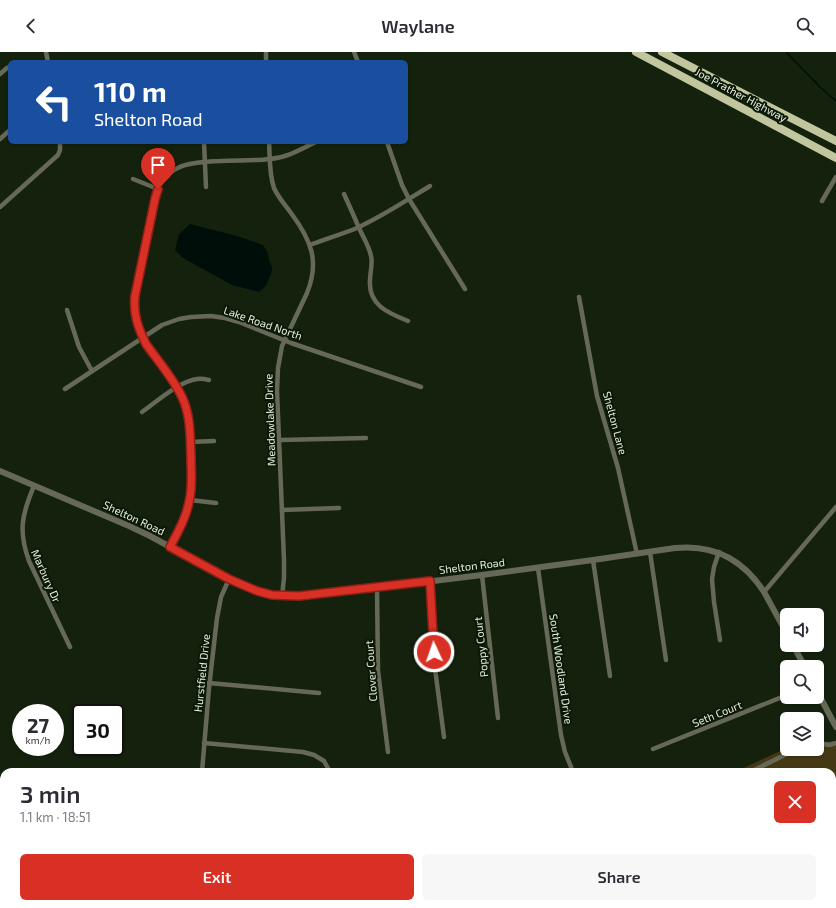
<!DOCTYPE html>
<meta charset="utf-8">
<style>
:root{--surface:#fff;--page:#f7f7f7;--text:#2b2b33;--muted:#7c7c81;--accent:#d93025}
body{margin:0;font-family:"Exo 2",sans-serif;background:var(--page);color:var(--text);height:100vh;display:flex;flex-direction:column;font-size:15px;white-space:nowrap}
*{box-sizing:border-box;margin:0}
p{font-size:13px;color:var(--muted)}
.icon{flex:none;width:22px;height:22px;fill:none;stroke:currentColor;stroke-width:2;stroke-linecap:round;stroke-linejoin:round}
.map{position:relative;flex:1;overflow:hidden}
.panel{position:absolute;left:0px;top:716px;width:836px;height:140px;display:flex;flex-direction:column;background:var(--surface);border-radius:12px 12px 0 0;box-shadow:0 1px 3px #0004}
.panel>*{flex:none}
.guide{position:absolute;left:8px;top:8px;width:400px;height:84px;border-radius:6px;box-shadow:0 1px 3px #0004;background:#1a4fa0;color:#fff;overflow:hidden}
.controls{position:absolute;left:780px;top:556px;display:grid;gap:8px}
.controls a{display:grid;place-items:center;width:44px;height:44px;border-radius:6px;background:var(--surface);box-shadow:0 1px 3px #0004;font-size:20px}
.speed{position:absolute;left:12px;top:652px;display:flex;gap:8px;font-size:20px;font-weight:700;text-align:center}
.speed>*{display:grid;place-content:center;width:52px;height:52px;border-radius:50%;background:var(--surface);box-shadow:0 1px 3px #0004;line-height:1}
.speed small{font-size:10px;font-weight:400}
.speed .limit{border:2px solid #111;border-radius:6px;background:#fff;color:#111}
.pin{position:absolute;display:grid;place-items:center;width:34px;height:34px;color:#fff;margin:-41px -17px;border-radius:50% 50% 50% 0;rotate:-45deg;box-shadow:0 0 4px #0007}
.pin .icon{rotate:45deg}
.me{position:absolute;width:44px;margin:-22px;rotate:357deg;stroke-linejoin:round;filter:drop-shadow(0 0 3px #0008)}
.turn{display:flex;align-items:center;gap:14px;height:84px;padding:0 20px;font-size:18px}
.turn .icon{width:52px;height:52px;stroke-width:2.5}
.turn b{display:block;font-size:28px;line-height:34px}
.round{display:grid;place-items:center;flex:none;width:42px;height:42px;border-radius:6px;background:var(--page)}
.overview{display:flex;align-items:center;justify-content:space-between;height:68px;padding:0 20px}
h1{font-size:24px;font-weight:600;line-height:30px}
.cta{display:flex;gap:8px;margin-top:auto;padding:8px 20px}
.cta a{flex:1;height:46px;border-radius:6px;background:var(--accent);color:#fff;font-size:16px;font-weight:600;line-height:46px;text-align:center}
.cta a+a{background:var(--page);color:var(--text)}
header{display:flex;justify-content:space-between;align-items:center;height:52px;padding:0 20px;background:var(--surface);font-size:18px;font-weight:600}
.map>svg:first-child{display:block}
.green{fill:#453815}
.water{fill:#000e0a}
.lines{fill:none;stroke-linecap:round;stroke-linejoin:round}
.stream{stroke:#000e0a;stroke-width:1.5}
.minor{stroke:#676958;stroke-width:4.5}
.tertiary{stroke:#676958;stroke-width:6}
.secondary{stroke:#919479;stroke-width:7}
.trunk{stroke:#c1c69e;stroke-width:8}
.route-casing{stroke:#8d1f18;stroke-width:10}
.route{stroke:#d93025;stroke-width:7}
.labels{text-anchor:middle;stroke-width:4;stroke-linejoin:round;paint-order:stroke}
.street-label{font-size:11px;fill:#e5eee0;stroke:#0b1805}
</style>
<header><svg class="icon" aria-label="back" viewBox="0 0 24 24"><path d="M15 5l-7 7 7 7"/></svg>Waylane<svg class="icon" aria-label="search" viewBox="0 0 24 24"><circle cx="10" cy="10" r="6"/><path d="M15 15l6 6"/></svg></header>
<div class="map">
<svg width="836" height="856" viewBox="0 0 836 856">
<rect width="100%" height="100%" fill="#14220d"/>
<g class="green">
<path d="M 817,688 L 828,690 L 833,689 L 836,693 L 836,814 L 832,816 L 832,720 L 735,720 L 787,696 L 787,697 L 817,697 Z"/>
<path d="M 832,819 L 836,826 L 836,856 L 720,856 L 717,852 L 832,852 Z"/>
</g>
<path class="water" d="M 190,172 L 237,184 L 263,193 L 267,199 L 269,208 L 272,215 L 272,219 L 266,234 L 259,240 L 232,233 L 183,206 L 175,198 L 179,182 Z"/>
<g class="lines">
<path class="stream" d="M 786,0 L 820,35 L 836,49"/>
<g class="minor">
<path d="M 46,0 L 48,10"/>
<path d="M 354,0 L 358,10"/>
<path d="M 266,10 L 266,0"/>
<path d="M 0,22 L 7,16 L 10,15"/>
<path d="M 0,87 L 10,78"/>
<path d="M 204,90 L 206,135"/>
<path d="M 269,90 C 270,105 269,122 274,136 C 278,145 285,153 291,161 C 311,188 320,209 307,241 L 282,294 L 278,316 L 277,339 L 284,508 L 284,526 L 282,544"/>
<path d="M 387,90 L 402,133 L 409,147 L 465,237"/>
<path d="M 133,127 L 158,137"/>
<path d="M 344,142 C 349,153 354,164 359,176 C 363,185 369,194 371,204 C 373,211 370,220 370,228 C 368,253 388,261 408,269"/>
<path d="M 822,149 L 836,125"/>
<path d="M 0,155 L 58,103 L 60,98 L 60,90"/>
<path d="M 310,193 C 326,187 342,182 357,176 C 383,164 407,148 430,134"/>
<path d="M 579,245 L 597,344 L 618,416 L 637,502"/>
<path d="M 67,258 L 79,295 L 92,319"/>
<path d="M 65,337 L 162,273 L 179,267 L 191,265 L 211,264 L 225,266 L 239,270 L 291,291 L 421,335"/>
<path d="M 142,360 C 156,350 180,329 197,327 C 201,326 205,327 209,328"/>
<path d="M 280,388 L 366,386"/>
<path d="M 190,390 L 214,389"/>
<path d="M 34,434 C 22,462 18,479 29,509 L 70,595"/>
<path d="M 190,448 L 216,451"/>
<path d="M 282,458 L 339,456"/>
<path d="M 170,495 C 177,482 184,470 188,456 C 193,437 191,417 190,398 C 190,386 190,373 188,361 C 186,352 182,344 177,336 C 158,304 131,285 135,244 L 156,141 C 168,111 192,110 220,109 C 237,108 254,109 270,107 C 287,106 301,97 316,90"/>
<path d="M 650,500 L 666,608"/>
<path d="M 719,500 L 714,515 L 712,527 L 714,550 L 720,588"/>
<path d="M 593,508 L 610,624"/>
<path d="M 538,516 L 561,683 L 565,700 L 573,720"/>
<path d="M 482,523 L 498,666"/>
<path d="M 430,529 L 434,609 L 444,685"/>
<path d="M 377,536 L 378,619 L 388,700"/>
<path d="M 764,540 L 836,455"/>
<path d="M 209,631 L 319,641"/>
<path d="M 204,691 L 303,700 L 314,703 L 324,709 L 330,720"/>
<path d="M 817,691 L 830,693 L 836,691"/>
<path d="M 653,697 L 787,643"/>
<path d="M 202,720 L 209,636 L 217,566 L 221,545 L 229,527"/>
<path d="M 521,720 L 524,719"/>
<path d="M 750,720 L 797,697"/>
<path d="M 548,852 L 549,856"/>
<path d="M 196,856 L 207,852"/>
<path d="M 467,856 L 478,852"/>
</g>
<g class="tertiary">
<path d="M 0,419 L 129,474 L 150,484 L 229,527 L 253,537 L 272,543 L 288,544 L 299,544 L 377,536 L 482,523 L 593,508 L 675,496 C 714,492 743,507 764,540 L 787,582"/>
<path d="M 793,593 L 805,615"/>
<path d="M 817,639 L 836,675"/>
</g>
<g class="secondary">
<path d="M 0,827 L 4,830"/>
<path d="M 34,852 L 40,856"/>
</g>
<g class="trunk">
<path d="M 636,0 L 836,106"/>
<path d="M 662,0 L 836,89"/>
</g>
</g>
<g class="lines">
<g class="route-casing">
<path id="route" d="M 158,137 L 155,147 L 135,244 C 133,262 138,276 146,292 C 158,309 173,326 182,345 C 191,364 190,385 191,405 C 191,420 193,435 189,450 C 186,466 178,480 170,495 L 229,527 L 257,539 L 272,543 L 299,544 L 430,529 L 434,600"/>
</g>
<use href="#route" class="route"/>
</g>
<g class="labels">
<g class="street-label">
<text transform="translate(741 43) rotate(28)" y="4">Joe Prather Highway</text>
<text transform="translate(263 271) rotate(19)" y="4">Lake Road North</text>
<text transform="translate(270 368) rotate(-92)" y="4">Meadowlake Drive</text>
<text transform="translate(615 371) rotate(75)" y="4">Shelton Lane</text>
<text transform="translate(134 466) rotate(25)" y="4">Shelton Road</text>
<text transform="translate(472 514) rotate(-7)" y="4">Shelton Road</text>
<text transform="translate(46 524) rotate(66)" y="4">Marbury Dr</text>
<text transform="translate(481 595) rotate(-96)" y="4">Poppy Court</text>
<text transform="translate(561 617) rotate(82)" y="4">South Woodland Drive</text>
<text transform="translate(371 619) rotate(-94)" y="4">Clover Court</text>
<text transform="translate(202 621) rotate(-84)" y="4">Hurstfield Drive</text>
<text transform="translate(717 662) rotate(-22)" y="4">Seth Court</text>
</g>
</g>
</svg>
<div class="controls">
<a><svg class="icon" aria-label="sound" viewBox="0 0 24 24"><path d="M4 9h4l5-4v14l-5-4H4zM17 9q2 3 0 6"/></svg></a>
<a><svg class="icon" aria-label="search" viewBox="0 0 24 24"><circle cx="10" cy="10" r="6"/><path d="M15 15l6 6"/></svg></a>
<a><svg class="icon" aria-label="layers" viewBox="0 0 24 24"><path d="M12 4l9 5-9 5-9-5zM3 14l9 5 9-5"/></svg></a>
</div>
<div class="speed"><div>27<small>km/h</small></div><div class="limit">30</div></div>
<div class="pin" style="left:158px;top:137px;background:#d93025"><svg class="icon" aria-label="arrive" viewBox="0 0 24 24"><path d="M6 21V4h12l-3 4 3 4H6"/></svg></div>
<svg class="me" style="left:434px;top:600px" viewBox="-20 -20 40 40"><circle r="17" fill="#d93025" stroke="#fff" stroke-width="3"/><path d="M0-11L8 9 0 5-8 9z" fill="#fff"/></svg>
<div class="guide">
<div class="turn"><svg class="icon" aria-label="left" viewBox="0 0 24 24"><path d="M17 20v-9H6M10 6l-5 5 5 5"/></svg><div><b>110 m</b>Shelton Road</div></div>
</div>
<section class="panel">
<div class="overview"><div><h1>3 min</h1><p>1.1 km · 18:51</p></div><a class="round" style="background:#d93025;color:#fff"><svg class="icon" aria-label="close" viewBox="0 0 24 24"><path d="M6 6l12 12M18 6L6 18"/></svg></a></div>
<div class="cta"><a>Exit</a><a>Share</a></div>
</section>
</div>
